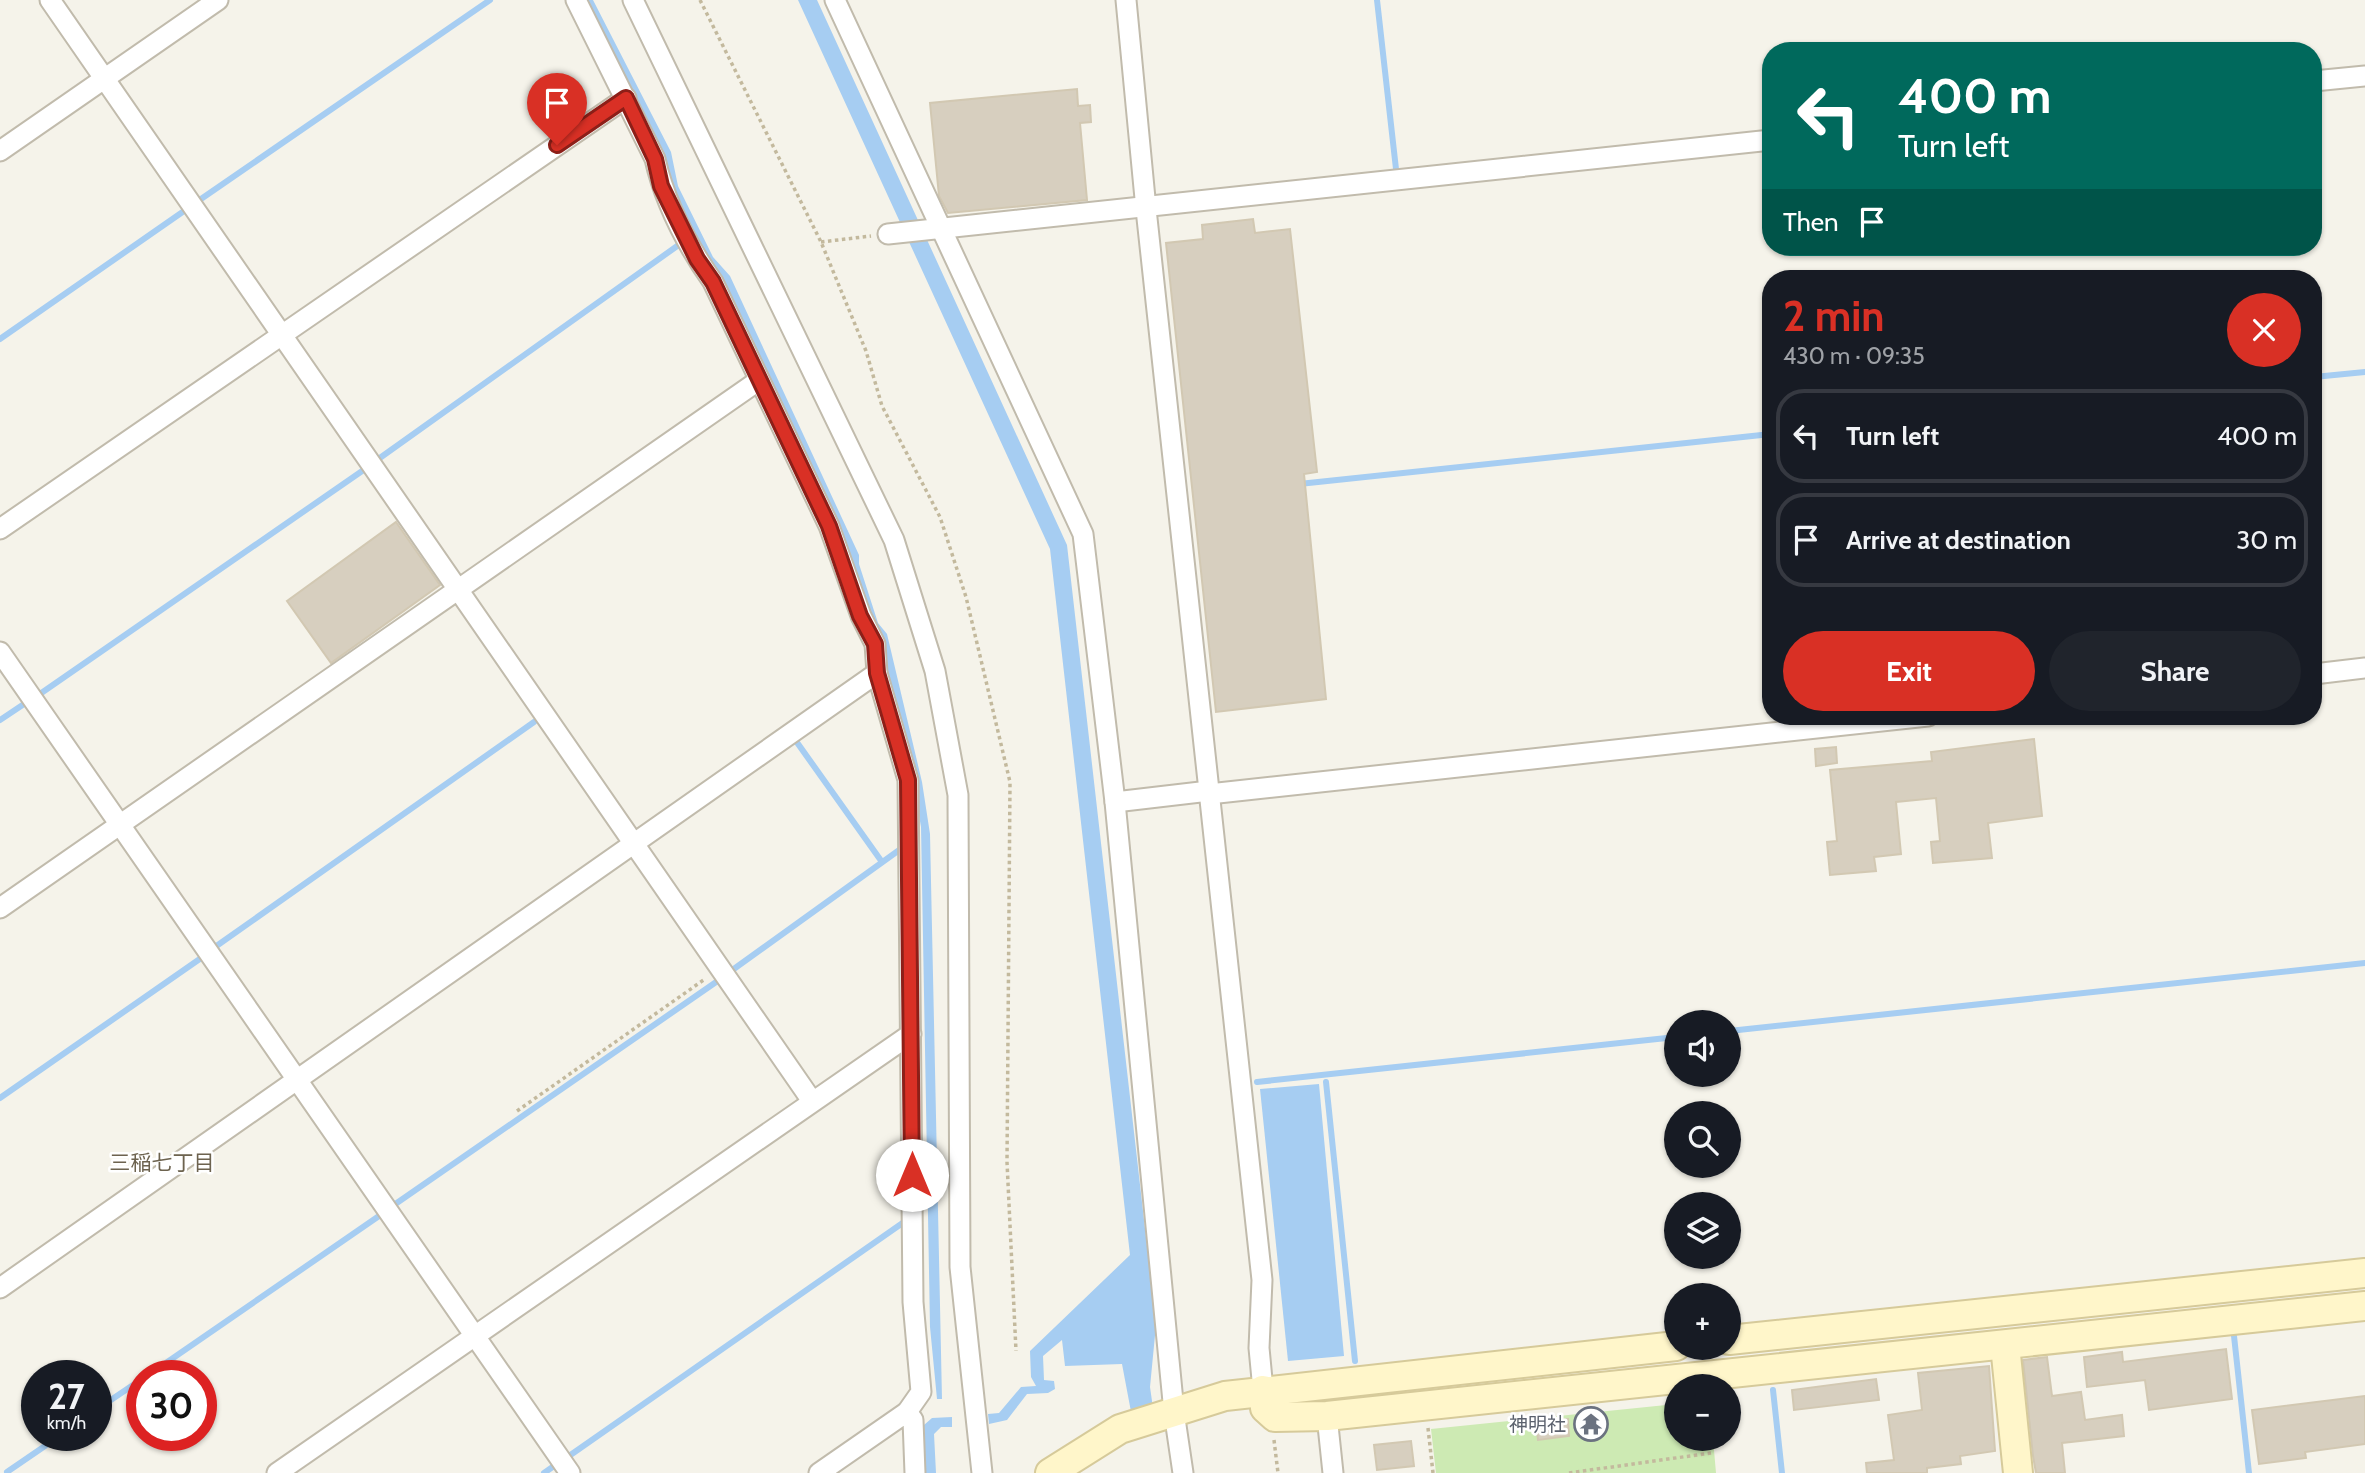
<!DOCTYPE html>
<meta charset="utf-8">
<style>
:root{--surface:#171b24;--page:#20242c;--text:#f1f3f6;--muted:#9ea1a6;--line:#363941;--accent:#d93025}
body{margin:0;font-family:Cabin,"Noto Sans JP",sans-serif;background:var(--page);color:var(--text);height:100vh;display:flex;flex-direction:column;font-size:26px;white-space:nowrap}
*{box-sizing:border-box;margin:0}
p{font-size:23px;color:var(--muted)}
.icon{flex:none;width:38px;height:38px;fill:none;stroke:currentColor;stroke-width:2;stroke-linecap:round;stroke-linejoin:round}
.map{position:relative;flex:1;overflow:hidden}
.sheet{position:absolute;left:1762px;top:270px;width:560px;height:455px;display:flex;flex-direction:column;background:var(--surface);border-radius:28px;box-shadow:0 2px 5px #0004}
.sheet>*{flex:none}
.top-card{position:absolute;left:1762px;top:42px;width:560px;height:214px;border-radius:28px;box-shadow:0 2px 5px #0004;background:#00695c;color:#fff;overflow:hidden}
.controls{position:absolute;left:1664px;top:1010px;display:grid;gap:14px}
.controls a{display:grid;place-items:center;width:77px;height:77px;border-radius:50%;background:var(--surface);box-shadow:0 2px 5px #0004;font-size:35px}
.speed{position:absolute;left:21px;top:1360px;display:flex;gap:14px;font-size:35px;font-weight:700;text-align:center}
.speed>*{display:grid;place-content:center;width:91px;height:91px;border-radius:50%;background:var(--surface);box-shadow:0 2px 5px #0004;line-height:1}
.speed small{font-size:18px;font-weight:400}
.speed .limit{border:10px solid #d22;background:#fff;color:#111}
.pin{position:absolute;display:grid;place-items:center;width:60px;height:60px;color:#fff;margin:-72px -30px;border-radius:50% 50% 50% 0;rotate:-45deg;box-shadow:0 0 7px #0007}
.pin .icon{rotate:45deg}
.me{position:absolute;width:77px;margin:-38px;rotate:0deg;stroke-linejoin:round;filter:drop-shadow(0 0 5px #0008)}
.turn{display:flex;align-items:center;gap:24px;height:147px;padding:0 21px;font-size:32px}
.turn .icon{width:91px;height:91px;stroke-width:2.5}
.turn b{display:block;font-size:49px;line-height:60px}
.then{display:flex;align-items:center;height:66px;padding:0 21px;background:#0003;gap:14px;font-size:26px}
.round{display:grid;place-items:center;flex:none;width:74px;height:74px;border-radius:37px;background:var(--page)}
.summary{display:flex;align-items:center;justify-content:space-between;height:119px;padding:0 21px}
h1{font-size:42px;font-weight:700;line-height:52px;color:var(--accent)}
.cta{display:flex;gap:14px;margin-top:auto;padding:14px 21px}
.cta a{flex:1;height:80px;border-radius:42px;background:var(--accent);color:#fff;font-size:28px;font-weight:700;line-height:80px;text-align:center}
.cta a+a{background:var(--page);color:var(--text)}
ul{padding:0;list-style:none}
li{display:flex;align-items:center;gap:21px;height:94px;margin:0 14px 10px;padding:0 7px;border:4px solid var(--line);border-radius:28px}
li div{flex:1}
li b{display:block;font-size:26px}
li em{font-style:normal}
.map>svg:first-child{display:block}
.green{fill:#cdeab3}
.water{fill:#a6cdf2}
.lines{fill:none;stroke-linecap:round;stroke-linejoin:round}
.stream{stroke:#a6cdf2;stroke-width:6}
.building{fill:#d7cfbf;stroke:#d2c8b2;stroke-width:2}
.street-casing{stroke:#c1bbac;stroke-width:23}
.secondary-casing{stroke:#d6ca9a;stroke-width:32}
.path{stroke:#c3b99d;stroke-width:3.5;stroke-dasharray:3.5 3.5;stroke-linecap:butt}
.street{stroke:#fff;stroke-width:19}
.secondary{stroke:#fff6ca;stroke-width:28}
.route-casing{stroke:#8d1f18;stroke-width:18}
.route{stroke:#d93025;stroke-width:12}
.labels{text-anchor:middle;stroke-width:5;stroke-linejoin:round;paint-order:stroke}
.worship-label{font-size:19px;fill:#5b616d;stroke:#fff;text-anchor:end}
.neighbourhood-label{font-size:21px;fill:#6d634f;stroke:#fff}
</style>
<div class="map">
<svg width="2365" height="1473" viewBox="0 0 2365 1473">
<rect width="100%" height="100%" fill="#f5f3ea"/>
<path class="green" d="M 1676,1404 L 1676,1438 L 1713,1439 L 1716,1473 L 1436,1473 L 1431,1429 Z"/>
<g class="water">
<path d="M 580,0 L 593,0 L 671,152 L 678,186 L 713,257 L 730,276 L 859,555 L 859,564 L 878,623 L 887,634 L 922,782 L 930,834 L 942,1399 L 937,1399 L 930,1327 L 921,827 L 912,775 L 878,638 Z"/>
<path d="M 798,0 L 817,0 L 1067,545 L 1156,1325 L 1150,1387 L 1154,1415 L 1132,1417 L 1122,1364 L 1065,1366 L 1062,1340 L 1043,1356 L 1044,1380 L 1054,1381 L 1055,1389 L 1048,1393 L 1027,1394 L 1007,1420 L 989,1424 L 988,1414 L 999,1413 L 1021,1387 L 1036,1386 L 1031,1377 L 1030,1351 L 1130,1255 L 1050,549 Z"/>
<path d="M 1319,1084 L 1344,1356 L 1288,1361 L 1260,1089 Z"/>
<path d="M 952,1417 L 952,1427 L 941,1427 L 934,1434 L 936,1473 L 925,1473 L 924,1425 L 932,1418 Z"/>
</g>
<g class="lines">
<g class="stream">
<path d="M 1377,0 L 1396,169"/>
<path d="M 201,199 L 490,0"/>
<path d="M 0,339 L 184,211"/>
<path d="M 2314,377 L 2365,372"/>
<path d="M 377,460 L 680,244"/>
<path d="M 1299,484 L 1771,434"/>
<path d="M 37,696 L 365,469"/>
<path d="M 0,720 L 24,704"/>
<path d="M 796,741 L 882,862"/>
<path d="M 215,947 L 534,722"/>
<path d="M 731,971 L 902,848"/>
<path d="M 1729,1031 L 2365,963"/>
<path d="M 1257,1082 L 1676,1037"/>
<path d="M 1326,1082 L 1355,1361"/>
<path d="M 0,1098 L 204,956"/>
<path d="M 391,1207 L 719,980"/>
<path d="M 2234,1336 L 2249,1473"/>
<path d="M 147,1376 L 379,1216"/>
<path d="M 1773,1390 L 1782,1473"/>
<path d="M 96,1410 L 142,1379"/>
<path d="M 569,1456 L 904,1222"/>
<path d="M 7,1472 L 61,1435"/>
<path d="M 544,1473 L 554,1466"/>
</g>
</g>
<g class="building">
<path d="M 1077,89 L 1078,106 L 1090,105 L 1091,122 L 1080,123 L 1087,200 L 948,213 L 939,196 L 930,103 Z"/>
<path d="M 1253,219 L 1255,233 L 1290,229 L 1317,472 L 1304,474 L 1326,699 L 1216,712 L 1166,243 L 1203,239 L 1202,225 Z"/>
<path d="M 396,522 L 440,585 L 331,663 L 287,601 Z"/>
<path d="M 2034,739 L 2042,816 L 1988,823 L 1992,858 L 1933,863 L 1931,842 L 1940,841 L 1936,798 L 1896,802 L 1901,854 L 1874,857 L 1876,871 L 1830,875 L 1827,842 L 1837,841 L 1830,770 L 1932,761 L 1931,752 Z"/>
<path d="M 1836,747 L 1837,763 L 1816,766 L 1815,749 Z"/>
<path d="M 2226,1349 L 2232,1399 L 2149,1410 L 2145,1380 L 2087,1387 L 2084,1357 L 2122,1352 L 2123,1362 Z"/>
<path d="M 2047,1357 L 2052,1396 L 2081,1392 L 2085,1420 L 2122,1415 L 2124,1436 L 2062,1443 L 2065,1473 L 2036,1473 L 2033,1456 L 2023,1360 Z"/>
<path d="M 1989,1366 L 1995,1451 L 1960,1456 L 1961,1464 L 1927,1468 L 1927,1473 L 1867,1473 L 1866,1463 L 1894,1460 L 1888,1415 L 1922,1410 L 1918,1373 Z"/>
<path d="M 1876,1379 L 1879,1400 L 1794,1410 L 1792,1390 Z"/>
<path d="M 2365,1396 L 2365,1444 L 2305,1452 L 2306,1458 L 2259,1464 L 2252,1410 Z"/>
<path d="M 1568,1419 L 1569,1436 L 1538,1440 L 1536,1422 Z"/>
<path d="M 1411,1441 L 1414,1466 L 1377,1470 L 1374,1445 Z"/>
</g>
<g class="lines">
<g class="street-casing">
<g id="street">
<path d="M 50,0 L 812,1101"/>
<path d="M 576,0 L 655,159 C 665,203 687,245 713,282 L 829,526 L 861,616 L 875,644 L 877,673 L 908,780 L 913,1302 L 921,1392 L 907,1412"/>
<path d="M 633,0 L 894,540 L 935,671 L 958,795 L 960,1267 L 982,1473"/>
<path d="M 835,0 L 1083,534 L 1115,802 L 1174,1412 L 1183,1473"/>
<path d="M 1126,0 L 1146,209 L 1262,1280 L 1259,1348 L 1263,1390"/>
<path d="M 2314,81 L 2365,76"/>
<path d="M 0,151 L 218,0"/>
<path d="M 888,234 L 1771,140"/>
<path d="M 0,529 L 626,98"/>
<path d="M 0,652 L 570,1473"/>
<path d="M 2314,674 L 2365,668"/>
<path d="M 1209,794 L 1928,716"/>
<path d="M 1115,802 L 1209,791"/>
<path d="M 0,908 L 758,381"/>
<path d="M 0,1288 L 877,673"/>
<path d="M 1327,1416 L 1333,1473"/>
<path d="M 277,1473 L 911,1034"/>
<path d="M 819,1473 L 907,1412 L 913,1420 L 915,1473"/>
</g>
</g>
<g class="secondary-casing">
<g id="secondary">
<path d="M 1729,1340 L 2365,1273"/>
<path d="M 2005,1345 L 2018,1473"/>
<path d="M 1263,1390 L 1265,1408 L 1275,1417 L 1327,1416 L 2365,1306"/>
<path d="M 1050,1473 L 1120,1429 L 1225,1396 L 1676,1346"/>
</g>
</g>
<g class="path">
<path d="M 700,0 L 821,242 L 866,351 L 882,406 L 940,517 L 966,597 L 1010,782 L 1007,1162 L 1016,1351"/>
<path d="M 821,242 L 871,236"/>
<path d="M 517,1111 L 705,979"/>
<path d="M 1428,1428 L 1433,1473"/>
<path d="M 1274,1440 L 1278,1473"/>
<path d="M 1569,1473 L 1711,1453"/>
</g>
<use href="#street" class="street"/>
<use href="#secondary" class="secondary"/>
</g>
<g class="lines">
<g class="route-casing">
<path id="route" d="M 557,145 L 626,98 L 655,159 L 661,186 L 697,259 L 713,282 L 829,526 L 860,616 L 875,644 L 877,673 L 908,780 L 912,1175"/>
</g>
<use href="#route" class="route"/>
</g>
<defs>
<g id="temple-ring" transform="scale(1.75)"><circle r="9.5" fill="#fff" stroke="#6b7280" stroke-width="1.5"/><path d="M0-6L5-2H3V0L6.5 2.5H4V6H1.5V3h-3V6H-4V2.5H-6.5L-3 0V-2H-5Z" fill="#6b7280"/></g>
</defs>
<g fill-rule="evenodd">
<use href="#temple-ring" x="1591" y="1424"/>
</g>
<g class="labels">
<g class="worship-label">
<text x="1566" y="1431">神明社</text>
</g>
<g class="neighbourhood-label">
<text x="162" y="1170">三稲七丁目</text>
</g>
</g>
</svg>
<div class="controls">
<a><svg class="icon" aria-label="sound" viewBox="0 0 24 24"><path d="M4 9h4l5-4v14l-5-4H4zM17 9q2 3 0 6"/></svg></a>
<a><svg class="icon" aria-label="search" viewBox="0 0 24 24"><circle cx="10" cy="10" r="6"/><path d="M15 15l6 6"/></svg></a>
<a><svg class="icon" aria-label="layers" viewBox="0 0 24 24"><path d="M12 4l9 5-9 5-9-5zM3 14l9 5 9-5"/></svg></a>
<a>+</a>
<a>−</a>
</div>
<div class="speed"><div>27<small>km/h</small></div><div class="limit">30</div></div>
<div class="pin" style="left:557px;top:145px;background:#d93025"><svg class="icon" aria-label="arrive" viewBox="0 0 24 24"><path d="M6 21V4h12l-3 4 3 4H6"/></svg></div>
<svg class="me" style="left:912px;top:1175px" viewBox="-20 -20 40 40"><circle r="19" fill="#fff"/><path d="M0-13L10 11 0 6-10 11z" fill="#d93025"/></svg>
<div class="top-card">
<div class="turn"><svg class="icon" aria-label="left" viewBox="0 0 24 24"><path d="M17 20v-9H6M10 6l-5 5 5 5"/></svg><div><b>400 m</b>Turn left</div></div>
<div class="then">Then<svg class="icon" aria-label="arrive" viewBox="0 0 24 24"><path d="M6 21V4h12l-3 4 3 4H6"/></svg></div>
</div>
<section class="sheet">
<div class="summary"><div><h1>2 min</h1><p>430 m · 09:35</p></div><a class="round" style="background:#d93025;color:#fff"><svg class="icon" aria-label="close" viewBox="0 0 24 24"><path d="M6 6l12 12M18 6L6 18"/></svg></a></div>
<ul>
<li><svg class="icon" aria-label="left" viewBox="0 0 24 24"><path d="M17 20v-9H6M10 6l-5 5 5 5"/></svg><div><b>Turn left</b></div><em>400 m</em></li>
<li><svg class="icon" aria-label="arrive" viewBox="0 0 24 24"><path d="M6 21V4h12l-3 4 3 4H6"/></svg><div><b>Arrive at destination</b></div><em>30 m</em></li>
</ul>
<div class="cta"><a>Exit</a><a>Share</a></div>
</section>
</div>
